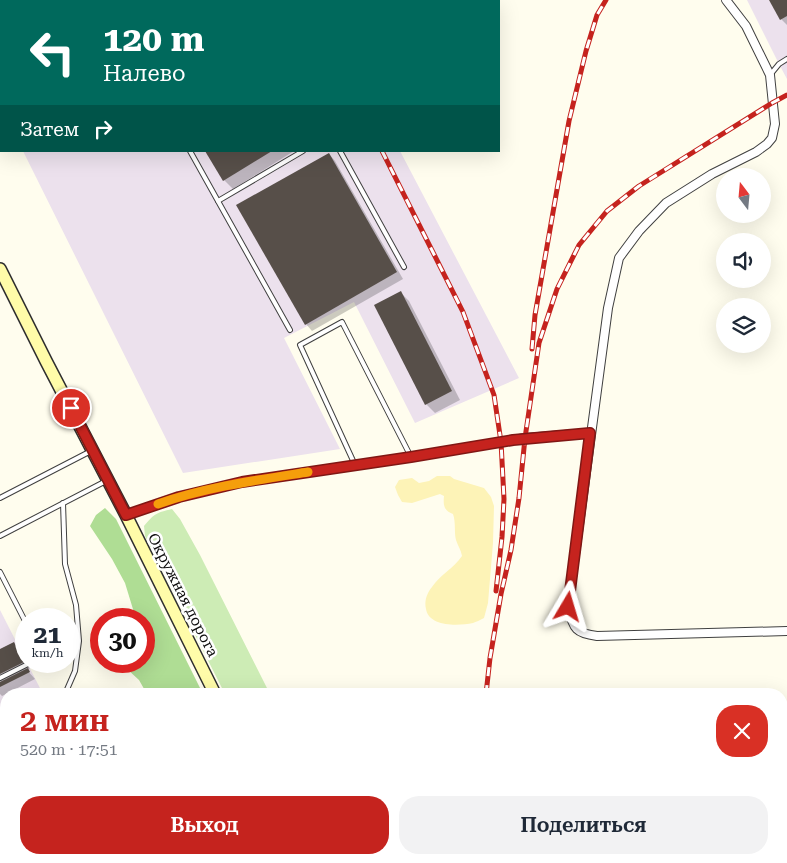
<!DOCTYPE html>
<html lang="ru">
<meta charset="utf-8">
<style>
:root{--surface:#fff;--page:#f2f2f3;--text:#1f2937;--muted:#747a83;--accent:#c5231e}
body{margin:0;font-family:"Roboto Serif",serif;background:var(--page);color:var(--text);height:100vh;display:flex;flex-direction:column;font-size:19px;white-space:nowrap}
*{box-sizing:border-box;margin:0}
p{font-size:16px;color:var(--muted)}
.icon{flex:none;width:28px;height:28px;fill:none;stroke:currentColor;stroke-width:2;stroke-linecap:round;stroke-linejoin:round}
.map{position:relative;flex:1;overflow:hidden}
.side{position:absolute;left:0px;top:688px;width:788px;height:176px;display:flex;flex-direction:column;background:var(--surface);border-radius:20px 20px 0 0;box-shadow:0 5px 20px #0002}
.side>*{flex:none}
.guide{position:absolute;left:0px;top:0px;width:500px;height:152px;box-shadow:0 5px 20px #0002;background:#00695c;color:#fff;overflow:hidden}
.needle{width:32px;rotate:344deg}
.buttons{position:absolute;left:716px;top:168px;display:grid;gap:10px}
.buttons a{display:grid;place-items:center;width:55px;height:55px;border-radius:50%;background:var(--surface);box-shadow:0 5px 20px #0002;font-size:25px}
.speed{position:absolute;left:15px;top:608px;display:flex;gap:10px;font-size:25px;font-weight:700;text-align:center}
.speed>*{display:grid;place-content:center;width:65px;height:65px;border-radius:50%;background:var(--surface);box-shadow:0 5px 20px #0002;line-height:1}
.speed small{font-size:12px;font-weight:400}
.speed .limit{border:8px solid #d22;background:#fff;color:#111}
.pin{position:absolute;display:grid;place-items:center;width:42px;height:42px;color:#fff;margin:-21px;border:2px solid #fff;border-radius:50%;box-shadow:0 1px 5px #0007}
.me{position:absolute;width:55px;margin:-28px;rotate:7deg;stroke-linejoin:round;filter:drop-shadow(0 0 4px #0008)}
.turn{display:flex;align-items:center;gap:18px;height:105px;padding:0 20px;font-size:22px}
.turn .icon{width:65px;height:65px;stroke-width:2.5}
.turn b{display:block;font-size:35px;line-height:42px}
.then{display:flex;align-items:center;height:48px;padding:0 20px;background:#0003;gap:10px;font-size:19px}
.round{display:grid;place-items:center;flex:none;width:52px;height:52px;border-radius:20px;background:var(--page)}
.summary{display:flex;align-items:center;justify-content:space-between;height:85px;padding:0 20px}
h1{font-size:30px;font-weight:600;line-height:38px;color:var(--accent)}
.cta{display:flex;gap:10px;margin-top:auto;padding:10px 20px}
.cta a{flex:1;height:58px;border-radius:20px;background:var(--accent);color:#fff;font-size:20px;font-weight:600;line-height:58px;text-align:center}
.cta a+a{background:var(--page);color:var(--text)}
.map>svg:first-child{display:block}
.industrial{fill:#ece1ed}
.green{fill:#cdecb5}
.forest{fill:#afdd94}
.sand{fill:#fdf3b7}
.shadow{fill:#0003}
.building{fill:#574f49}
.lines{fill:none;stroke-linecap:round;stroke-linejoin:round}
.lane-casing{stroke:#404040;stroke-width:6}
.street-casing{stroke:#404040;stroke-width:10}
.secondary-casing{stroke:#2f2f2f;stroke-width:14}
.lane{stroke:#fff;stroke-width:4}
.street{stroke:#fff;stroke-width:8}
.secondary{stroke:#fffca9;stroke-width:11}
.rail-casing{stroke:#c5231e;stroke-width:5}
.rail{stroke:#fff;stroke-width:3;stroke-dasharray:9;stroke-linecap:butt}
.route-casing{stroke:#801714;stroke-width:12}
.route{stroke:#c5231e;stroke-width:9}
.slow{stroke:#f59e0b;stroke-width:9}
.labels{text-anchor:middle;stroke-width:5;stroke-linejoin:round;paint-order:stroke}
.street-label{font-size:15px;fill:#0d0d0d;stroke:#fff}
</style>
<div class="map">
<svg width="787" height="863" viewBox="0 0 787 863">
<rect width="100%" height="100%" fill="#fffdee"/>
<g class="industrial">
<path d="M 77,0 L 320,0 L 321,1 L 75,1 Z"/>
<path d="M 747,0 L 787,0 L 787,79 L 779,64 Z"/>
<path d="M 23,151 L 400,151 L 519,378 L 415,423 L 354,302 L 284,338 L 340,449 L 183,473 Z"/>
<path d="M 0,610 L 43,694 L 6,694 L 6,785 L 0,788 Z"/>
</g>
<path class="green" d="M 172,509 L 180,519 L 200,555 L 270,694 L 225,694 L 145,536 L 144,526 C 155,513 156,513 172,509 Z"/>
<g class="forest">
<path d="M 105,508 L 116,519 L 203,694 L 147,694 L 139,680 L 126,668 L 125,661 L 144,661 L 144,619 L 136,619 L 125,583 L 112,559 L 90,526 L 96,515 Z"/>
<path d="M 189,858 L 264,858 L 265,863 L 187,863 Z"/>
</g>
<path class="sand" d="M 437,476 L 450,476 L 454,479 L 484,488 L 491,497 L 494,506 L 493,543 L 488,603 L 484,618 C 480,620 476,622 473,623 C 458,626 429,627 426,609 C 424,601 427,593 432,587 C 440,575 454,568 462,556 C 461,550 458,546 456,540 C 454,532 456,523 453,514 C 444,511 443,505 444,496 L 440,494 L 412,503 L 402,502 L 398,495 L 395,487 L 399,480 L 412,478 L 419,483 L 429,481 Z"/>
<g class="shadow">
<path d="M 81,0 L 90,0 L 91,1 L 79,1 Z"/>
<path d="M 116,0 L 244,0 L 242,1 L 114,1 Z"/>
<path d="M 283,0 L 302,0 L 303,1 L 281,1 Z"/>
<path d="M 771,0 L 787,0 L 787,25 L 781,19 Z"/>
<path d="M 206,151 L 294,151 L 233,189 L 224,180 Z"/>
<path d="M 329,154 L 335,161 L 403,279 L 312,331 L 306,324 Z"/>
<path d="M 400,292 L 409,301 L 460,400 L 435,413 L 426,404 Z"/>
<path d="M 14,644 L 20,650 L 30,668 L 27,670 L 35,679 L 2,696 L 0,694 L 0,651 Z"/>
<path d="M 6,747 L 6,792 L 0,795 L 0,751 Z"/>
</g>
<g class="building">
<path d="M 769,0 L 787,0 L 787,16 L 780,20 Z"/>
<path d="M 205,151 L 272,151 L 223,181 Z"/>
<path d="M 329,153 L 397,272 L 305,325 L 236,205 Z"/>
<path d="M 401,291 L 452,391 L 425,405 L 374,305 Z"/>
<path d="M 14,642 L 24,662 L 0,674 L 0,649 Z"/>
<path d="M 28,668 L 30,672 L 0,687 L 0,682 Z"/>
</g>
<g class="lines">
<g class="lane-casing">
<g id="lane">
<path d="M 41,0 L 41,1"/>
<path d="M 311,0 L 312,1"/>
<path d="M 104,1 L 104,0"/>
<path d="M 254,1 L 256,0"/>
<path d="M 770,75 L 779,64 L 787,59"/>
<path d="M 190,151 L 290,330"/>
<path d="M 340,151 L 404,267"/>
<path d="M 218,201 L 303,151"/>
<path d="M 355,465 L 300,345 L 342,322 L 411,457"/>
<path d="M 0,498 L 91,451"/>
<path d="M 63,503 L 65,564 L 76,605 L 79,641 L 75,671 L 65,694"/>
<path d="M 0,536 L 106,481"/>
<path d="M 0,572 L 26,623"/>
<path d="M 0,678 L 34,661"/>
<path d="M 0,732 L 6,729"/>
</g>
</g>
<g class="street-casing">
<g id="street">
<path d="M 726,0 L 746,26 L 770,75 L 775,124 L 772,138 L 767,144 L 756,152 L 712,174 L 666,203 L 639,231 L 619,258 L 608,308 L 568,607 C 574,628 574,633 597,636 L 787,631"/>
<path d="M 25,1 L 27,0"/>
<path d="M 0,15 L 1,15"/>
<path d="M 126,515 L 179,497 L 242,482 L 411,457 L 525,438 L 590,433"/>
</g>
</g>
<g class="secondary-casing">
<g id="secondary">
<path d="M 0,269 L 46,361 L 126,515 L 215,694"/>
<path d="M 297,858 L 300,863"/>
</g>
</g>
<use href="#lane" class="lane"/>
<use href="#street" class="street"/>
<use href="#secondary" class="secondary"/>
<g class="rail-casing">
<g id="rail">
<path d="M 382,151 L 463,312 L 494,395 L 501,442 L 504,499 L 502,537 L 496,591"/>
<path d="M 532,349 L 535,315 L 569,121 L 586,51 L 597,15 L 606,0"/>
<path d="M 486,694 L 490,658 L 501,594 L 511,550 L 519,498 L 525,438 L 539,343 L 557,289 L 579,245 L 607,211 L 639,186 L 772,103 L 787,95"/>
<path d="M 504,858 L 506,863"/>
</g>
</g>
<use href="#rail" class="rail"/>
</g>
<g class="lines">
<g class="route-casing">
<path id="route" d="M 71,408 L 126,515 L 179,497 L 242,482 L 411,457 L 513,440 L 590,433 L 568,607"/>
</g>
<use href="#route" class="route"/>
<path class="slow" d="M 158,504 C 206,487 257,480 308,472"/>
</g>
<g class="labels">
<g class="street-label">
<text transform="translate(183 595) rotate(63)" y="5">Окружная дорога</text>
</g>
</g>
</svg>
<div class="buttons">
<a><svg class="needle" viewBox="-14 -14 28 28"><path d="M0-13l5 13h-10z" fill="#e53935"/><path d="M0 13l5-13h-10z" fill="#747a83"/></svg></a>
<a><svg class="icon" aria-label="sound" viewBox="0 0 24 24"><path d="M4 9h4l5-4v14l-5-4H4zM17 9q2 3 0 6"/></svg></a>
<a><svg class="icon" aria-label="layers" viewBox="0 0 24 24"><path d="M12 4l9 5-9 5-9-5zM3 14l9 5 9-5"/></svg></a>
</div>
<div class="speed"><div>21<small>km/h</small></div><div class="limit">30</div></div>
<div class="pin" style="left:71px;top:408px;background:#d93025"><svg class="icon" aria-label="arrive" viewBox="0 0 24 24"><path d="M6 21V4h12l-3 4 3 4H6"/></svg></div>
<svg class="me" style="left:568px;top:607px" viewBox="-20 -20 40 40"><path d="M0-17L14 15 0 8-14 15z" fill="#c5231e" stroke="#fff" stroke-width="4"/></svg>
<div class="guide">
<div class="turn"><svg class="icon" aria-label="left" viewBox="0 0 24 24"><path d="M17 20v-9H6M10 6l-5 5 5 5"/></svg><div><b>120 m</b>Налево</div></div>
<div class="then">Затем<svg class="icon" aria-label="right" viewBox="0 0 24 24"><path d="M7 20v-9h11M14 6l5 5-5 5"/></svg></div>
</div>
<section class="side">
<div class="summary"><div><h1>2 мин</h1><p>520 m · 17:51</p></div><a class="round" style="background:#d93025;color:#fff"><svg class="icon" aria-label="close" viewBox="0 0 24 24"><path d="M6 6l12 12M18 6L6 18"/></svg></a></div>
<div class="cta"><a>Выход</a><a>Поделиться</a></div>
</section>
</div>
